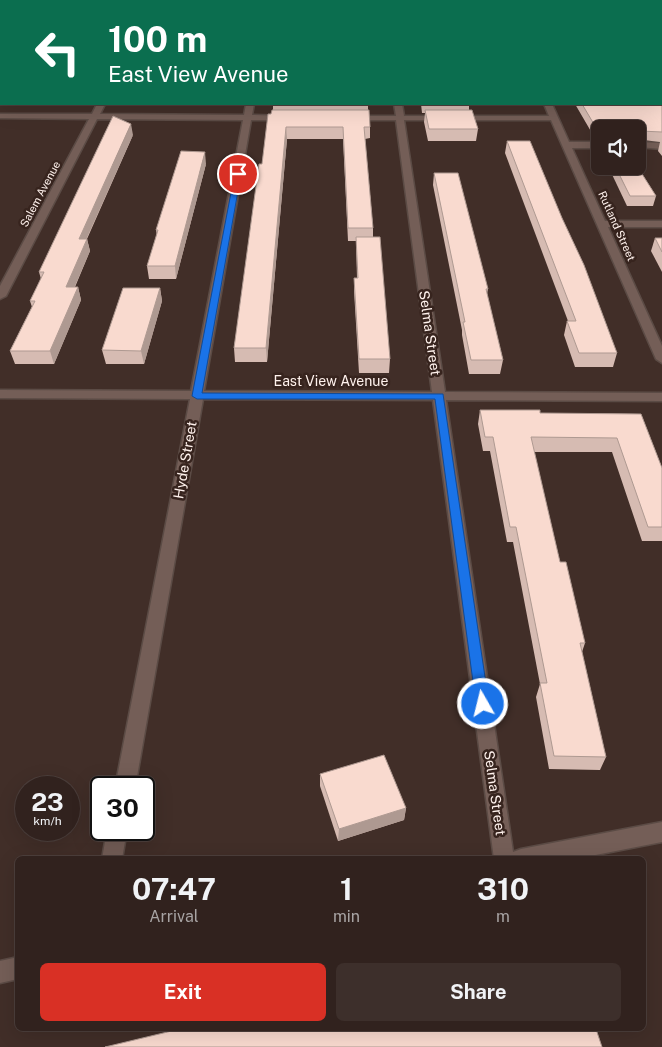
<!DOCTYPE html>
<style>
:root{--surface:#31221e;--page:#3d2f2b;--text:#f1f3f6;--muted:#a8a4a4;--line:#4c3f3c;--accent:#d93025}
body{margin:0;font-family:"Public Sans",sans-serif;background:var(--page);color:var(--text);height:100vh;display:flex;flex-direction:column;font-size:19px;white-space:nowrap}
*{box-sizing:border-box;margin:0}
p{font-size:16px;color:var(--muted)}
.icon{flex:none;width:28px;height:28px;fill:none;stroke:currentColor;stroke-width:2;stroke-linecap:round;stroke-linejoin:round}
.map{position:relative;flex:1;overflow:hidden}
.panel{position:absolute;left:15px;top:856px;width:631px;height:175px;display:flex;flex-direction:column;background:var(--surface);border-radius:8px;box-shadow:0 5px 20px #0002,0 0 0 1px var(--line)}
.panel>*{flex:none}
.banner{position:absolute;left:0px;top:0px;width:662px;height:105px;box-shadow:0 5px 20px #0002,0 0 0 1px var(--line);background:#0b6e4f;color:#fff;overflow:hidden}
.buttons{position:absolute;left:591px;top:120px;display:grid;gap:10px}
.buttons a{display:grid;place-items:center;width:55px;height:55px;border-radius:8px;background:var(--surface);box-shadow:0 5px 20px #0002,0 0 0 1px var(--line);font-size:25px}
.speed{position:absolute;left:15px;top:776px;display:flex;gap:10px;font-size:25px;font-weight:700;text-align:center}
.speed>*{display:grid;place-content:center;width:65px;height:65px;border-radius:50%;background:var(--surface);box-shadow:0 5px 20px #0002,0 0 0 1px var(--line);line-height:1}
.speed small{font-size:12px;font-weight:400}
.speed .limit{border:2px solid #111;border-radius:8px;background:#fff;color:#111}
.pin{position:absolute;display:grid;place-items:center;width:42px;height:42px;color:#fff;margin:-21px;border:2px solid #fff;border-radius:50%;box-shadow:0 1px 5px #0007}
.me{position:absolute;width:55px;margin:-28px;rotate:352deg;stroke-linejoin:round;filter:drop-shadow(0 0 4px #0008)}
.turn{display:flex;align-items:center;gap:18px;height:105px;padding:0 25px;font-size:22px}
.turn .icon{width:65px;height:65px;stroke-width:2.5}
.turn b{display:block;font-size:35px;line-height:42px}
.eta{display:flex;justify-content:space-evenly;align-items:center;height:85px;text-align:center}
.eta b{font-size:30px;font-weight:700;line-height:35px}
.primary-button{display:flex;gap:10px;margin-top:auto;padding:10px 25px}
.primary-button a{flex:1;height:58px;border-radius:8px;background:var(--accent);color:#fff;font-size:20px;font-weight:700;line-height:58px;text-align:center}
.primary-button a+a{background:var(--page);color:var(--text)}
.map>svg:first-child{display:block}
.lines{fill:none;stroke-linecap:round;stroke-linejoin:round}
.minor-casing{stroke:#5b4b45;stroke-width:3}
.minor{fill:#745e57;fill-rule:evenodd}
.wall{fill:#d6bbb2}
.shaded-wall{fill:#ae9991}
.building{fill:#f9dacf;stroke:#ae9991}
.route{fill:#1a73e8;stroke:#114b97}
.labels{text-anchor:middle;stroke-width:5;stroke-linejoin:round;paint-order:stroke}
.far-street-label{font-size:11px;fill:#fff2ed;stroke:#37241e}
.street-label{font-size:14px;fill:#fff2ed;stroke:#37241e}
</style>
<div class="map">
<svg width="662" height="1047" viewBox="0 0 662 1047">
<rect width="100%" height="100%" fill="#412e28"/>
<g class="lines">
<g class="minor-casing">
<g id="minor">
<rect x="152" y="0" width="6" height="1"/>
<rect x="266" y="0" width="6" height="1"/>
<rect x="380" y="0" width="6" height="1"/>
<path d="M 497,0 L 503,0 L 504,1 L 498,1 Z"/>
<rect x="0" y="18" width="1" height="4"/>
<path d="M 97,104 L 105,104 L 100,114 L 244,115 L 246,104 L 254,104 L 252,115 L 288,116 L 292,118 L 288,120 L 251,120 L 204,391 L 432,392 L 396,120 L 346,120 L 346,116 L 396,116 L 394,104 L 402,104 L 404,116 L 549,116 L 544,104 L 552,104 L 569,142 L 600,142 L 600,148 L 572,148 L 605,221 L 662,221 L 662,227 L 608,227 L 662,346 L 662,363 L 656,359 L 551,120 L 404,120 L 445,392 L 662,393 L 662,401 L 446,400 L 513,852 L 521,849 L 662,822 L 662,842 L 575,859 L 494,859 L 433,400 L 203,399 L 135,788 L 115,788 L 190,399 L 0,398 L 0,390 L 191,391 L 243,120 L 97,119 L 6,296 L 0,299 L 0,286 L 89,119 L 0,118 L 0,114 L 92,114 Z"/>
<path d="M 638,142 L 662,143 L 662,149 L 638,147 Z"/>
<path d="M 107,830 L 127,830 L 122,859 L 102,859 Z"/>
<path d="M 18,957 L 18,979 L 0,983 L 0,961 Z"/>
</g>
</g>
<use href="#minor" class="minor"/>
</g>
<g class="wall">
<path d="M 517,0 L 662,0 L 662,156 L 658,151 L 660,142 L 643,140 L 641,149 L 638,151 L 638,129 L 600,129 L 600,141 L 596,140 L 575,104 L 661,104 L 661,1 L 517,1 Z"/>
<path d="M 273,104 L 368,104 L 368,110 L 370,127 L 370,138 L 365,139 L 373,228 L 373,237 L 390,359 L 389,373 L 359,373 L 354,291 L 354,278 L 357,278 L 356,241 L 348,241 L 343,139 L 287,139 L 267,362 L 235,362 L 234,348 L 262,164 L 271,114 L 273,110 Z"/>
<path d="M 421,104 L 511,104 L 511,105 L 469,105 L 469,110 L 478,129 L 476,141 L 428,141 L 424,122 L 425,113 L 422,113 Z"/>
<path d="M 133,135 L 87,239 L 90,251 L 75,287 L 78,287 L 81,300 L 54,364 L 15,364 L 10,351 L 32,307 L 30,301 L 41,279 L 39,272 Z"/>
<path d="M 507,141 L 617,353 L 613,367 L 575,367 L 564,335 L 567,321 L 568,321 L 505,153 Z"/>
<path d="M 206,164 L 176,279 L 149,279 L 147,266 L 157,236 L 156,230 Z"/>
<path d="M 608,166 L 637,166 L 656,196 L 653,206 L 627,206 Z"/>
<path d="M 434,173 L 488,289 L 487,294 L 503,360 L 500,374 L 469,374 L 462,335 L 462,330 L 433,185 Z"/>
<path d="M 655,238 L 662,238 L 662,272 L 651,251 Z"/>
<path d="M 160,288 L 162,301 L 144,364 L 106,364 L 102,350 Z"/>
<path d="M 480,410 L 540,413 L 641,414 L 662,468 L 662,541 L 642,541 L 612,452 L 534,452 L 560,562 L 585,643 L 582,652 L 606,757 L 600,770 L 549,769 L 536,697 L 540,684 L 513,542 L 507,542 L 490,451 L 483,451 L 478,424 Z"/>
<path d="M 320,774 L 406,808 L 404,820 L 338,841 L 320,786 Z"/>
</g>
<g class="shaded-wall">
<path d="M 131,124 L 133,135 L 81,251 L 79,239 Z"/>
<path d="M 286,127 L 287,139 L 267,362 L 266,348 Z"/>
<path d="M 643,140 L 641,149 L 638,151 L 638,144 Z"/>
<path d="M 205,152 L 206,164 L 176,279 L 175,266 Z"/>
<path d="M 87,239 L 90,251 L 69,300 L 66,287 Z"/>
<path d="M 78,287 L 81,300 L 54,364 L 50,351 Z"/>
<path d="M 160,288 L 162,301 L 144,364 L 141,351 Z"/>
<path d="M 406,808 L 404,820 L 338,841 L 339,829 Z"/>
</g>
<g class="building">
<path d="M 285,0 L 358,0 L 358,1 L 284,1 Z"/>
<rect x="403" y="0" width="71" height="1"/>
<path d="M 522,0 L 662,0 L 662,132 L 640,131 L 638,138 L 643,140 L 638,144 L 638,129 L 600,129 L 600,131 L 598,131 L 582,104 L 661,104 L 661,1 L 523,1 Z"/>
<rect x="273" y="104" width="95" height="1"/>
<rect x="423" y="104" width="46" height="1"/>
<path d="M 272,110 L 369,110 L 370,127 L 364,127 L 373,228 L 348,228 L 343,127 L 286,127 L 266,348 L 234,348 L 259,164 L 262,164 L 268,114 L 271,114 Z"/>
<path d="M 425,110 L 472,110 L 478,129 L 429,129 Z"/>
<path d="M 113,116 L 131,124 L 79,239 L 87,239 L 66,287 L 78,287 L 50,351 L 10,351 L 35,301 L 30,301 L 44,272 L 39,272 Z"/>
<path d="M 507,141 L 530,141 L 562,218 L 584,265 L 617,353 L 579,353 L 567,321 L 576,321 Z"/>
<path d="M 181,151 L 205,152 L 175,266 L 147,266 L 158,230 L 156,230 Z"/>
<path d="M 615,166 L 637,166 L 656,196 L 630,196 Z"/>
<path d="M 434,173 L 458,173 L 488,289 L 486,289 L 503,360 L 471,360 L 463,322 L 465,322 Z"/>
<path d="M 356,237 L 380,237 L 390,359 L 359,359 L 354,278 L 358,278 Z"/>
<path d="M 655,238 L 662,238 L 662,252 Z"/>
<path d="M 123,288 L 160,288 L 141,351 L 102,350 Z"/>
<path d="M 480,410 L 540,410 L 540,413 L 641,414 L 662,468 L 662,527 L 648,527 L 617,438 L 531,437 L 560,562 L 566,562 L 585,643 L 580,643 L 606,757 L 554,756 L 540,683 L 547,683 L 516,527 L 510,527 L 493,437 L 485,437 Z"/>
<path d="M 384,755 L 406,808 L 339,829 L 320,774 Z"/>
<path d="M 180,1029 L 596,1029 L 602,1047 L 105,1047 Z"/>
</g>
<path class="route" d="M 235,172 L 241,174 L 202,393 L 443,394 L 489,704 L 487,709 L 478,709 L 476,704 L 435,399 L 197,399 L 192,396 Z"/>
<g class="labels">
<g class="far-street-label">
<text transform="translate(40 194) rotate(-62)" y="4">Salem Avenue</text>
<text transform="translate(617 226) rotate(66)" y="4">Rutland Street</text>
</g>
<g class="street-label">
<text transform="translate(430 333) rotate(82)" y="5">Selma Street</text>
<text x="331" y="386">East View Avenue</text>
<text transform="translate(185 460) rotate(-80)" y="5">Hyde Street</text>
<text transform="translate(495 793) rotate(82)" y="5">Selma Street</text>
</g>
</g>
</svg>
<div class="buttons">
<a><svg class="icon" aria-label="sound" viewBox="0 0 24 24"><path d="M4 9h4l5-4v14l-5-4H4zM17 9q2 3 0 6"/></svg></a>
</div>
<div class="speed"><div>23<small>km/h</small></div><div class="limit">30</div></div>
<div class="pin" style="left:238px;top:174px;background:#d93025"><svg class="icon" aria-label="arrive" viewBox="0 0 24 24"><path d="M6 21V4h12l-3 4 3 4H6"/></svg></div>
<svg class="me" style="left:483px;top:704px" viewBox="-20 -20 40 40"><circle r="17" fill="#1a73e8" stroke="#fff" stroke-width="3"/><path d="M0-11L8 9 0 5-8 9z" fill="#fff"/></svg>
<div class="banner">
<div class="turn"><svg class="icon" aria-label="left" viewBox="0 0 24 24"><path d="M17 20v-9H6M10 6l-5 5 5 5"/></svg><div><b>100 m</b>East View Avenue</div></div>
</div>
<section class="panel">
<div class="eta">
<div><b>07:47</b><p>Arrival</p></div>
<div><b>1</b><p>min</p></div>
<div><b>310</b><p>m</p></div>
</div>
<div class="primary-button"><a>Exit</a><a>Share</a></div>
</section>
</div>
